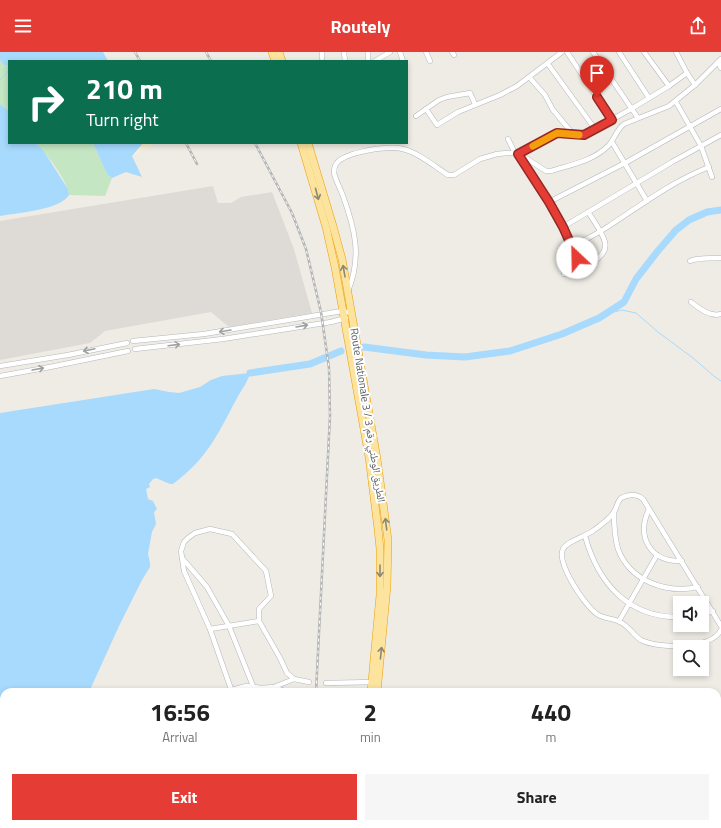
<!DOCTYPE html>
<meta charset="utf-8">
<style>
:root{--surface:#fff;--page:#f6f6f6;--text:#222;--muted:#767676;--accent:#e53d35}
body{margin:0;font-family:"Titillium Web","Noto Naskh Arabic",sans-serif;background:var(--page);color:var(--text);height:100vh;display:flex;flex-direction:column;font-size:15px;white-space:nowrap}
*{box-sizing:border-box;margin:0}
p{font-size:13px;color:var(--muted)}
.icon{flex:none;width:22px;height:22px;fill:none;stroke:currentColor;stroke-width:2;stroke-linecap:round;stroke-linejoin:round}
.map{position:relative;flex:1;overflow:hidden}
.drawer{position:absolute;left:0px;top:636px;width:721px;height:140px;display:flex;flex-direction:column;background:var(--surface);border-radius:12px 12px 0 0;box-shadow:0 2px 6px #0003}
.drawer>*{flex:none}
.hud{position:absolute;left:8px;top:8px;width:400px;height:84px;border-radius:0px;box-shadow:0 2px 6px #0003;background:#0b6e4f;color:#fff;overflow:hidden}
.fabs{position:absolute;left:673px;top:544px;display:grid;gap:8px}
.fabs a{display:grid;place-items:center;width:36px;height:36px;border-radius:0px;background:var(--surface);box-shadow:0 2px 6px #0003;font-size:20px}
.pin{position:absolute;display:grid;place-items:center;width:34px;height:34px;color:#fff;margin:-41px -17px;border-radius:50% 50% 50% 0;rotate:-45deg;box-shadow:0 0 4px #0007}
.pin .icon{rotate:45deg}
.me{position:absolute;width:44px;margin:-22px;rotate:336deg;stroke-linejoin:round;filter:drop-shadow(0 0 3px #0008)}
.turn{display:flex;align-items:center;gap:14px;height:84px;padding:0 12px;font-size:18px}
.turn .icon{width:52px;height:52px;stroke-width:2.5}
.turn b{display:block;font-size:28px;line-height:34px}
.eta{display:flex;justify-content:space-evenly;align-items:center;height:68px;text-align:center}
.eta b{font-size:24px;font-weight:700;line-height:28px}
.primary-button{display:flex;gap:8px;margin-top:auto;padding:8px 12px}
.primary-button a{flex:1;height:46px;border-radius:0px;background:var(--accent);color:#fff;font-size:16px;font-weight:700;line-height:46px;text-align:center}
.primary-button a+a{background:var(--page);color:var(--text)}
header{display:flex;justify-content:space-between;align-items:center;height:52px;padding:0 12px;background:var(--accent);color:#fff;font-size:18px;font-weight:700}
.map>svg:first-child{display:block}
.industrial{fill:#dedbd7}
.green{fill:#c4e6c2}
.sand{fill:#faf0d6}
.water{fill:#a7dafd}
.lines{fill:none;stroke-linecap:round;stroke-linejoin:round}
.stream{stroke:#a7dafd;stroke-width:1}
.river{stroke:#a7dafd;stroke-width:7}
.minor-casing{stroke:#b3b6ba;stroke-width:5.5}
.tertiary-casing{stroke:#b3b6ba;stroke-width:6}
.trunk-casing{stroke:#ee9e06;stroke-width:8}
.minor{stroke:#fff;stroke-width:4.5}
.tertiary{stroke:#fff;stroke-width:5.5}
.trunk{stroke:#fce49e;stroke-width:7}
.rail-casing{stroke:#b4b5b5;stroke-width:2.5}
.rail{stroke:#fff;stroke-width:1;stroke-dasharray:3;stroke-linecap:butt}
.oneway{stroke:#8d8876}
.oneway2{stroke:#9ea0a3}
.route-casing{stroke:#952822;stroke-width:10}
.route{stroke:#e53d35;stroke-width:7}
.slow{stroke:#f59e0b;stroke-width:7}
.labels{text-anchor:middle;stroke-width:4;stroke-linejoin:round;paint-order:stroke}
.street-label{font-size:11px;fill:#5d6165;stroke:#fff}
</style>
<header><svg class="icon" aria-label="menu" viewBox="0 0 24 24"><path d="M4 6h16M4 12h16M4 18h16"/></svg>Routely<svg class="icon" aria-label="share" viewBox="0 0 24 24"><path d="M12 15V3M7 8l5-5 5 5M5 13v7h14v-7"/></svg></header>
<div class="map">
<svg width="721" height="776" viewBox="0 0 721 776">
<rect width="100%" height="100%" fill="#efece5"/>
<path class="industrial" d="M 213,134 L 218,151 L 231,151 L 241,145 L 272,140 L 294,197 L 312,261 L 229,275 L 211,260 L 105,279 L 90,291 L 0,308 L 0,169 Z"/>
<g class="green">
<path d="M 0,8 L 4,13 L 9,13 L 9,59 L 0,52 Z"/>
<path d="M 35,91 L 93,91 L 107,122 L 112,126 L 105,144 L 69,143 C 68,129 46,100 35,91 Z"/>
</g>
<path class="sand" d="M 143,91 L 156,91 L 132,104 Z"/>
<g class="water">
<path d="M 0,0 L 103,0 L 108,9 L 9,9 L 9,13 L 4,13 L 0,8 Z"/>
<path d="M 0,52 L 9,59 L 9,91 L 35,91 L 43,98 L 68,137 L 69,143 C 60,158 17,161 0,164 Z"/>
<path d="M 93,91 L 143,91 L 132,104 L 142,125 L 126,120 L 112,126 L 107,122 Z"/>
<path d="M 250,321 C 248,330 241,338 237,346 C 218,382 207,407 173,432 L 170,432 L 156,426 L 153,427 L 149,432 L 150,435 L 146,437 L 148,447 L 153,449 L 157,457 L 154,460 L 156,472 L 152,480 L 148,502 L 150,511 L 150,515 L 142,528 L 119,574 L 89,640 L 4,640 L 4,737 L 0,743 L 0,361 L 154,337 L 169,340 L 179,341 L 200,335 L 211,328 L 222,324 Z"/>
</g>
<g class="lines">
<g class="stream">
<path d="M 0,28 L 9,18"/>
<path d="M 606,262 L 622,258 L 636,261 L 658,280 L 693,306 L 715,325 L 721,329"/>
</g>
<g class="river">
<path d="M 364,295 L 426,303 L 465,305 L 510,299 L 562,282 L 599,266 L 624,250 L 636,227 L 657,200 L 676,178 L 689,168 L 707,160 L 721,158"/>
<path d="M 250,321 L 310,312 L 341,299"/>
</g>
<g class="minor-casing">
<g id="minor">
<path d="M 322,0 L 322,6"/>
<path d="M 344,0 L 345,9"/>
<path d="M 368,0 L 368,9"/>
<path d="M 400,0 L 403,9"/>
<path d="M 426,0 L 430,9"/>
<path d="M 452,0 L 454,3"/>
<path d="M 567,0 L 612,68"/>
<path d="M 593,0 L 638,66"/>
<path d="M 619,0 L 649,46"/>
<path d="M 644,0 L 669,34 L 687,21"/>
<path d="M 676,0 L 687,21 L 695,33"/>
<path d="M 375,9 L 390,0"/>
<path d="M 718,10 L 721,16"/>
<path d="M 548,12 L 595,77"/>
<path d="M 530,26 L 545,43 L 553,58 L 573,82"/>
<path d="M 676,50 L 701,94 L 712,125"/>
<path d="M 426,57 L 437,73 L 458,60 L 500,43 L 517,34 L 562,0"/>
<path d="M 416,64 L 439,48 L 447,45 L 470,41 L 475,52"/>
<path d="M 508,87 L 515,101"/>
<path d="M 612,90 L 647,149"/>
<path d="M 518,102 L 557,81 L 584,83 L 631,57 L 669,34"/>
<path d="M 520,104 L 549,150 L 563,175 L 582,216"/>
<path d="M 549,150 L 625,111 L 721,57"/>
<path d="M 563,175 L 672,110 L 721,83"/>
<path d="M 572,195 C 584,188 597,182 609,174 C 641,153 673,129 709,115"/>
<path d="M 690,209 C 700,205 710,207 721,206"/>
<path d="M 564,222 C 577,218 609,208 605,190 C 602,180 594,169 588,160"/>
<path d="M 348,239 C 362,205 355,177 343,144 C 340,136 336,129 334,121 C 334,118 334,115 336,112 C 344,100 389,93 403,97 C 419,101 434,114 448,123 L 454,123 L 480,107 L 497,102 L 507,101 L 515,101 L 521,103 L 546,119 L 551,119 C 570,113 593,109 608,94 C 615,87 616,78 624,72 L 669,54 L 695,33 L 721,7"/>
<path d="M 691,250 C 700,257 710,265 721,262"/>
<path d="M 133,289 L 204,282 L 342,259 L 351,261"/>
<path d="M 135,297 L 223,287 L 331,270 L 346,266"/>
<path d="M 0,314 L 68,303 L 127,291"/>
<path d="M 0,324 L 50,315 L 128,299"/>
<path d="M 649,457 C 636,485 650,510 682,509"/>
<path d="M 614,460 C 614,472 614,484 618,497 C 630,529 666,542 698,535"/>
<path d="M 585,484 C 598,531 628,566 680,565"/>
<path d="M 182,506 L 207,535 L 229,574 L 253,634"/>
<path d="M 702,563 L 713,559"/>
<path d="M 619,569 L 657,503"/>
<path d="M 721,574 L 643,447 C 636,441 629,442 621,446 C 617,450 617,455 614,460 C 610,467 601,473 594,478 C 587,484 567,489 563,497 C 556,511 585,554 597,562 C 604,567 613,566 620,570 C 629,574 633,583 641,588 C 659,597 710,598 721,578"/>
<path d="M 210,577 L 259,569"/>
<path d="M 326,631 L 374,630"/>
<path d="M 274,635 L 287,640"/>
<path d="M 225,640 L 246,634 L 262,636 L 274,635 L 294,627"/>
<path d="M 232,640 L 210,577 L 184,519 L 181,499 L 184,490 L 188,486 L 195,481 L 210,477 L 232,482 L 266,519 L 271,544 L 259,557 L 259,569 L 280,606 L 287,621 L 294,627 L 309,630"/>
</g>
</g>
<g class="tertiary-casing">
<path id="tertiary" d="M 263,772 L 263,776"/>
</g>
<g class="trunk-casing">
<g id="trunk">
<path d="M 272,0 L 275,9"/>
<path d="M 279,0 L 282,9"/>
<path d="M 301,91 L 326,175 L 335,215 L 369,405 L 378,477 L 380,497 L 380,543 L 371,640"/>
<path d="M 308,91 L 333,174 L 342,207 L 377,407 L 386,473 L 388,488 L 387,534 L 377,640"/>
<path d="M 360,776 L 360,772"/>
<path d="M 366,776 L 366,772"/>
</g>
</g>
<use href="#minor" class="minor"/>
<use href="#tertiary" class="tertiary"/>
<use href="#trunk" class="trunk"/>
<g class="rail-casing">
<g id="rail">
<path d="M 135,0 L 140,9"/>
<path d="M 206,0 L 211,9"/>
<path d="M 186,91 L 197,112"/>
<path d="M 255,91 L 292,161 L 306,197 L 321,260 L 329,316 L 330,364 L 316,640"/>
<path d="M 309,776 L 309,772"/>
</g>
</g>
<use href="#rail" class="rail"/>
</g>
<defs><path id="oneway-shaft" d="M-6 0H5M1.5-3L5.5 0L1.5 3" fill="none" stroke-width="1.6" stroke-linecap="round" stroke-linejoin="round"/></defs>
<g class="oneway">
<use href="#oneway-shaft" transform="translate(317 142) rotate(75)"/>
<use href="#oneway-shaft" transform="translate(344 219) rotate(-100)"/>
<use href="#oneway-shaft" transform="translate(386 472) rotate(-97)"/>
<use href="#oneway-shaft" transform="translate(380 519) rotate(90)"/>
<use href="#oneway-shaft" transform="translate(381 601) rotate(-84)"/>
</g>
<g class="oneway2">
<use href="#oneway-shaft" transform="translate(302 274) rotate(-10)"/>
<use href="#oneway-shaft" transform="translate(225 279) rotate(171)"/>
<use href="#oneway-shaft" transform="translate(174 293) rotate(-7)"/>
<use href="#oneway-shaft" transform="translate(89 298) rotate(168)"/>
<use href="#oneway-shaft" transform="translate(38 317) rotate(-10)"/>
</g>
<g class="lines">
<g class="route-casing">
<path id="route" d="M 577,206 L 563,175 L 549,150 L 518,102 L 557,81 L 584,83 L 612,68 L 597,45"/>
</g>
<use href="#route" class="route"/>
<path class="slow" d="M 533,94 L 557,81 L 579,83"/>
</g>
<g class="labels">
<g class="street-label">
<text transform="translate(368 363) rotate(81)" y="4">Route Nationale 3 / الطريق الوطني رقم 3</text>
</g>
</g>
</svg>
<div class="fabs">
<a><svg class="icon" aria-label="sound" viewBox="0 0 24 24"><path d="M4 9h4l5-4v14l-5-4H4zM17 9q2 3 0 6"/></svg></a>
<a><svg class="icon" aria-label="search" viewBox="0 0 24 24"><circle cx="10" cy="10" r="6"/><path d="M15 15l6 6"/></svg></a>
</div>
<div class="pin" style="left:597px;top:45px;background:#d93025"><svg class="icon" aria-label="arrive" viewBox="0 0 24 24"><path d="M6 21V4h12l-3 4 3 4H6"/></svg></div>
<svg class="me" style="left:577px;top:206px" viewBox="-20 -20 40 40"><circle r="19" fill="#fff"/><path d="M0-13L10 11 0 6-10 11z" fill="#e53d35"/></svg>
<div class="hud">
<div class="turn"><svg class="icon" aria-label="right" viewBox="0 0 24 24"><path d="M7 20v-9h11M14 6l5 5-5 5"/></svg><div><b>210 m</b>Turn right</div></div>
</div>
<section class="drawer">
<div class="eta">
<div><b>16:56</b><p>Arrival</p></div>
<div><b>2</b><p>min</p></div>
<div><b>440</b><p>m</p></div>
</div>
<div class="primary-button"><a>Exit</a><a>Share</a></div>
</section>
</div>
